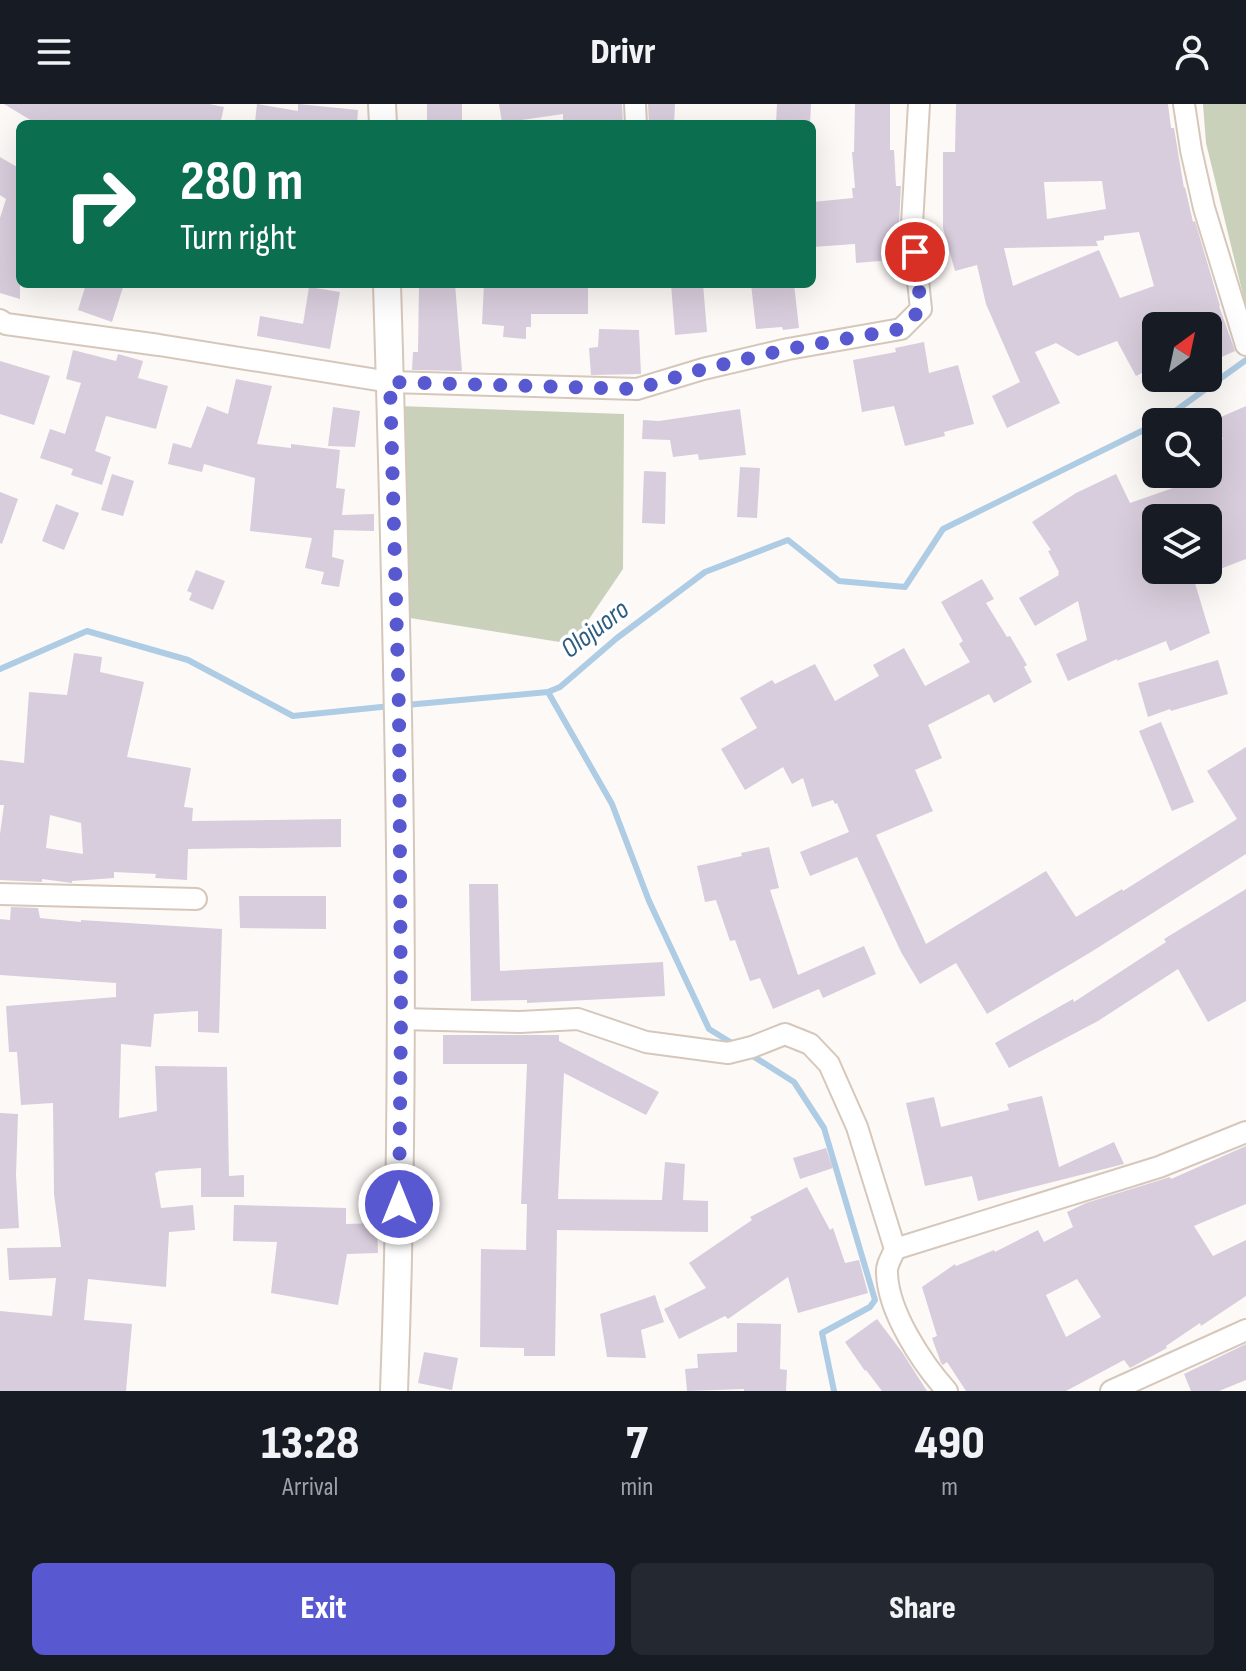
<!DOCTYPE html>
<style>
:root{--surface:#171b24;--page:#242831;--text:#f1f3f6;--muted:#9ea1a6;--accent:#5859d0}
body{margin:0;font-family:"Sofia Sans Condensed",sans-serif;background:var(--page);color:var(--text);height:100vh;display:flex;flex-direction:column;font-size:30px;white-space:nowrap}
*{box-sizing:border-box;margin:0}
p{font-size:26px;color:var(--muted)}
.icon{flex:none;width:44px;height:44px;fill:none;stroke:currentColor;stroke-width:2;stroke-linecap:round;stroke-linejoin:round}
.map{position:relative;height:1287px;overflow:hidden}
.panel{display:flex;flex-direction:column;background:var(--surface);flex:1}
.panel>*{flex:none}
.guide{position:absolute;left:16px;top:16px;width:800px;height:168px;border-radius:12px;box-shadow:0 8px 32px #0002;background:#0b6e4f;color:#fff;overflow:hidden}
.needle{width:52px;rotate:33deg}
.fabs{position:absolute;left:1142px;top:208px;display:grid;gap:16px}
.fabs a{display:grid;place-items:center;width:80px;height:80px;border-radius:12px;background:var(--surface);box-shadow:0 8px 32px #0002;font-size:40px}
.pin{position:absolute;display:grid;place-items:center;width:68px;height:68px;color:#fff;margin:-34px;border:4px solid #fff;border-radius:50%;box-shadow:0 2px 8px #0007}
.me{position:absolute;width:88px;margin:-44px;rotate:0deg;stroke-linejoin:round;filter:drop-shadow(0 0 6px #0008)}
.turn{display:flex;align-items:center;gap:28px;height:168px;padding:0 32px;font-size:36px}
.turn .icon{width:104px;height:104px;stroke-width:2.5}
.turn b{display:block;font-size:56px;line-height:68px}
.eta{display:flex;justify-content:space-evenly;align-items:center;height:136px;text-align:center}
.eta b{font-size:48px;font-weight:800;line-height:56px}
.primary-button{display:flex;gap:16px;margin-top:auto;padding:16px 32px}
.primary-button a{flex:1;height:92px;border-radius:12px;background:var(--accent);color:#fff;font-size:32px;font-weight:800;line-height:92px;text-align:center}
.primary-button a+a{background:var(--page);color:var(--text)}
header{display:flex;justify-content:space-between;align-items:center;height:104px;padding:0 32px;background:var(--surface);font-size:36px;font-weight:800}
.map>svg:first-child{display:block}
.green{fill:#c9d1bb}
.lines{fill:none;stroke-linecap:round;stroke-linejoin:round}
.stream{stroke:#aecce4;stroke-width:6}
.building{fill:#d8cddc;fill-rule:evenodd}
.minor-casing{stroke:#d6c7bb;stroke-width:24}
.tertiary-casing{stroke:#d6c7bb;stroke-width:30}
.minor{stroke:#fff;stroke-width:20}
.tertiary{stroke:#fff;stroke-width:26}
.route{stroke:#5859d0;stroke-width:14;stroke-dasharray:0 25.2}
.labels{text-anchor:middle;stroke-width:7;stroke-linejoin:round;paint-order:stroke}
.water-label{font-size:28px;font-style:italic;fill:#2d5c7f;stroke:#fff}
</style>
<header><svg class="icon" aria-label="menu" viewBox="0 0 24 24"><path d="M4 6h16M4 12h16M4 18h16"/></svg>Drivr<svg class="icon" aria-label="person" viewBox="0 0 24 24"><circle cx="12" cy="8" r="4"/><path d="M4 21q1-7 8-7t8 7"/></svg></header>
<div class="map">
<svg width="1246" height="1287" viewBox="0 0 1246 1287">
<rect width="100%" height="100%" fill="#fdf9f7"/>
<g class="green">
<path d="M 1203,0 L 1246,0 L 1246,203 L 1206,39 Z"/>
<path d="M 399,302 L 624,310 L 623,465 L 572,540 L 404,513 Z"/>
</g>
<g class="lines">
<g class="stream">
<path d="M 1160,318 L 1246,256"/>
<path d="M 0,565 L 87,527 L 188,556 L 293,612 L 391,602"/>
<path d="M 548,588 L 612,700 L 649,797 L 709,925 L 735,941"/>
<path d="M 406,601 L 548,588 L 560,583 L 617,534 L 705,468 L 788,436 L 839,477 L 905,483 L 943,425 L 1156,320"/>
<path d="M 748,949 L 794,978 L 824,1024 L 875,1196 L 870,1203 L 822,1229 L 834,1287"/>
</g>
</g>
<g class="building">
<path d="M 4,0 L 209,0 L 224,3 L 220,20 L 37,20 Z"/>
<path d="M 257,0 L 298,7 L 298,0 L 358,6 L 357,20 L 269,20 L 255,18 Z"/>
<rect x="427" y="0" width="35" height="20"/>
<path d="M 499,0 L 622,0 L 623,20 L 563,20 L 563,10 L 502,19 Z"/>
<path d="M 648,0 L 675,0 L 674,20 L 649,20 Z"/>
<path d="M 777,0 L 811,0 L 810,20 L 776,19 Z"/>
<path d="M 855,0 L 890,0 L 890,46 L 894,46 L 896,82 L 901,82 L 899,119 L 903,155 L 856,159 L 855,140 L 812,143 L 812,128 L 816,128 L 813,98 L 853,94 L 852,84 L 855,84 L 852,48 L 854,48 Z"/>
<path d="M 956,0 L 1168,0 L 1171,24 L 1174,24 L 1184,84 L 1185,83 L 1193,118 L 1195,117 L 1220,202 L 1219,202 L 1235,247 L 1208,259 L 1208,222 L 1156,222 L 1156,262 L 1136,272 L 1117,237 L 1078,252 L 1056,239 L 1035,248 L 1060,299 L 1007,324 L 992,292 L 1020,278 L 986,200 L 977,161 L 955,167 L 943,124 L 943,48 L 955,48 ZM 1102,77 L 1106,105 L 1047,115 L 1044,78 ZM 1139,128 L 1154,182 L 1120,194 L 1099,146 L 1013,182 L 1004,144 L 1098,142 L 1096,137 L 1104,136 L 1104,132 Z"/>
<path d="M 0,53 L 17,63 L 20,63 L 20,195 L 0,189 L 0,114 L 6,95 L 0,91 Z"/>
<path d="M 86,180 L 124,180 L 112,218 L 78,206 Z"/>
<path d="M 419,180 L 455,180 L 462,267 L 412,266 L 413,248 L 418,248 Z"/>
<path d="M 484,180 L 588,180 L 588,210 L 531,210 L 531,223 L 526,223 L 526,235 L 503,233 L 504,222 L 482,220 Z"/>
<path d="M 671,180 L 703,180 L 707,228 L 675,231 Z"/>
<path d="M 751,180 L 794,180 L 799,224 L 783,226 L 782,223 L 756,225 Z"/>
<path d="M 309,183 L 340,188 L 330,245 L 257,232 L 260,212 L 303,220 Z"/>
<path d="M 599,225 L 639,226 L 641,270 L 591,271 L 589,244 L 598,243 Z"/>
<path d="M 924,238 L 929,269 L 958,261 L 974,320 L 944,328 L 945,332 L 905,342 L 894,302 L 862,308 L 853,256 L 896,248 L 895,244 Z"/>
<path d="M 73,246 L 116,257 L 118,250 L 143,257 L 138,274 L 168,282 L 156,325 L 106,312 L 95,347 L 111,353 L 102,381 L 71,371 L 73,365 L 40,354 L 50,325 L 65,330 L 81,279 L 66,275 Z"/>
<path d="M 0,257 L 50,272 L 34,321 L 0,310 Z"/>
<path d="M 236,275 L 272,282 L 257,340 L 291,344 L 291,340 L 340,346 L 336,384 L 345,385 L 342,411 L 374,410 L 374,427 L 334,426 L 332,453 L 344,456 L 339,483 L 321,480 L 324,468 L 305,464 L 312,434 L 250,427 L 255,374 L 204,360 L 202,368 L 168,360 L 173,339 L 191,344 L 207,302 L 228,310 Z"/>
<path d="M 1246,302 L 1246,455 L 1215,467 L 1208,451 L 1208,414 L 1156,414 L 1156,466 L 1191,466 L 1210,529 L 1170,547 L 1166,537 L 1117,557 L 1117,555 L 1068,577 L 1056,550 L 1087,536 L 1078,497 L 1035,522 L 1019,494 L 1059,471 L 1058,469 L 1059,468 L 1048,447 L 1051,446 L 1032,418 L 1076,389 L 1116,370 L 1130,399 L 1193,377 L 1191,373 L 1197,370 L 1208,370 L 1208,341 L 1223,335 L 1214,316 Z"/>
<path d="M 333,303 L 360,307 L 355,343 L 328,342 Z"/>
<path d="M 740,305 L 746,351 L 699,356 L 698,350 L 673,353 L 670,336 L 642,335 L 643,316 L 659,317 Z"/>
<path d="M 740,363 L 760,364 L 757,414 L 737,413 Z"/>
<path d="M 644,367 L 666,368 L 665,420 L 642,419 Z"/>
<path d="M 112,370 L 134,377 L 123,412 L 101,406 Z"/>
<path d="M 0,388 L 18,395 L 2,440 L 0,439 Z"/>
<path d="M 56,400 L 79,409 L 64,446 L 42,437 Z"/>
<path d="M 196,466 L 225,477 L 213,506 L 189,496 L 192,489 L 187,487 Z"/>
<path d="M 982,475 L 994,495 L 986,499 L 1007,533 L 1010,532 L 1027,561 L 1024,563 L 1032,578 L 994,599 L 989,590 L 928,621 L 942,654 L 915,666 L 933,707 L 876,731 L 926,840 L 1046,767 L 1076,813 L 1122,785 L 1123,787 L 1237,715 L 1207,667 L 1246,643 L 1246,750 L 1091,848 L 987,910 L 956,859 L 920,880 L 901,848 L 857,753 L 810,772 L 800,748 L 849,728 L 837,699 L 835,700 L 833,696 L 812,703 L 803,674 L 792,680 L 783,663 L 745,686 L 721,645 L 757,624 L 740,594 L 772,576 L 775,580 L 815,560 L 835,597 L 879,572 L 873,561 L 904,544 L 925,582 L 970,558 L 959,540 L 963,537 L 941,498 Z"/>
<path d="M 74,549 L 102,553 L 100,568 L 144,578 L 127,653 L 191,664 L 184,703 L 193,704 L 192,717 L 341,715 L 341,743 L 188,745 L 187,776 L 155,774 L 156,770 L 114,768 L 114,774 L 72,777 L 72,779 L 42,775 L 42,778 L 0,776 L 0,730 L 4,701 L 0,701 L 0,656 L 24,659 L 29,588 L 67,591 ZM 50,711 L 81,719 L 83,750 L 46,744 Z"/>
<path d="M 1218,556 L 1228,590 L 1171,607 L 1170,605 L 1148,613 L 1138,579 Z"/>
<path d="M 1161,618 L 1194,698 L 1172,707 L 1139,627 Z"/>
<path d="M 769,743 L 779,784 L 770,786 L 798,871 L 864,842 L 876,870 L 823,894 L 819,885 L 773,905 L 760,874 L 750,877 L 735,836 L 730,837 L 716,796 L 705,798 L 697,762 L 742,752 L 741,749 Z"/>
<path d="M 469,780 L 498,780 L 500,867 L 663,858 L 665,892 L 527,899 L 527,896 L 471,897 Z"/>
<path d="M 1246,785 L 1246,897 L 1208,918 L 1178,865 L 1098,917 L 1009,964 L 995,939 L 1073,895 L 1074,898 L 1166,838 L 1164,835 Z"/>
<path d="M 239,792 L 326,792 L 326,825 L 240,824 Z"/>
<path d="M 11,803 L 38,804 L 40,814 L 81,818 L 81,816 L 222,825 L 219,929 L 198,928 L 198,907 L 154,910 L 151,943 L 121,940 L 119,1014 L 157,1007 L 155,962 L 227,963 L 229,1072 L 244,1071 L 244,1093 L 201,1093 L 201,1064 L 158,1067 L 158,1068 L 155,1069 L 161,1104 L 193,1101 L 195,1126 L 169,1128 L 166,1183 L 88,1175 L 84,1216 L 132,1220 L 126,1287 L 0,1287 L 0,1207 L 52,1212 L 56,1174 L 9,1176 L 7,1144 L 61,1143 L 54,1090 L 53,999 L 21,1001 L 17,948 L 9,948 L 6,902 L 116,893 L 116,879 L 0,871 L 0,815 L 10,816 Z"/>
<path d="M 443,931 L 559,931 L 559,937 L 659,988 L 646,1011 L 564,969 L 558,1095 L 662,1096 L 665,1058 L 685,1060 L 683,1096 L 708,1097 L 708,1128 L 557,1126 L 555,1252 L 524,1252 L 524,1244 L 480,1243 L 481,1145 L 526,1146 L 527,1100 L 521,1100 L 527,960 L 443,960 Z"/>
<path d="M 1042,992 L 1059,1063 L 1114,1038 L 1124,1060 L 978,1097 L 972,1072 L 925,1082 L 906,999 L 934,993 L 941,1023 L 1009,1006 L 1007,1000 Z"/>
<path d="M 0,1009 L 18,1010 L 16,1071 L 19,1124 L 0,1125 Z"/>
<path d="M 1246,1042 L 1246,1100 L 1194,1122 L 1213,1152 L 1246,1136 L 1246,1192 L 1201,1222 L 1200,1219 L 1166,1242 L 1167,1244 L 1130,1264 L 1124,1256 L 1066,1287 L 966,1287 L 947,1258 L 943,1261 L 941,1259 L 932,1234 L 937,1232 L 922,1183 L 955,1160 L 956,1162 L 994,1146 L 995,1148 L 1038,1126 L 1044,1138 L 1073,1123 L 1067,1108 L 1086,1099 L 1170,1073 L 1171,1075 ZM 1077,1175 L 1101,1213 L 1066,1233 L 1046,1191 Z"/>
<path d="M 826,1044 L 833,1064 L 800,1075 L 793,1054 Z"/>
<path d="M 807,1083 L 830,1126 L 833,1124 L 845,1159 L 859,1156 L 868,1189 L 798,1209 L 788,1173 L 728,1215 L 725,1212 L 679,1235 L 664,1205 L 706,1184 L 689,1159 L 752,1116 L 750,1113 Z"/>
<path d="M 234,1101 L 346,1104 L 346,1120 L 377,1119 L 378,1149 L 347,1150 L 338,1201 L 271,1189 L 277,1138 L 233,1137 Z"/>
<path d="M 655,1191 L 664,1218 L 641,1226 L 646,1254 L 607,1253 L 600,1210 Z"/>
<path d="M 877,1215 L 902,1248 L 927,1287 L 882,1287 L 866,1266 L 865,1267 L 845,1238 Z"/>
<path d="M 737,1219 L 781,1220 L 780,1265 L 787,1266 L 786,1287 L 744,1287 L 744,1285 L 687,1287 L 685,1265 L 698,1264 L 697,1250 L 737,1248 Z"/>
<path d="M 1246,1240 L 1246,1276 L 1219,1287 L 1191,1287 L 1184,1270 Z"/>
<path d="M 424,1248 L 458,1254 L 452,1286 L 418,1279 Z"/>
</g>
<g class="lines">
<g class="minor-casing">
<g id="minor">
<path d="M 635,0 L 636,20"/>
<path d="M 1184,0 L 1191,46 L 1204,104 L 1246,241"/>
<path d="M 0,216 L 6,220 L 159,241 L 390,278 L 637,285 L 703,265 L 788,245 L 901,225 L 921,205 L 912,120 L 919,0"/>
<path d="M 0,790 L 196,795"/>
<path d="M 401,915 L 520,918 L 578,915 L 646,938 L 728,949 L 752,943 L 785,930 L 810,940 L 829,960 L 857,1023 L 895,1145 C 892,1153 886,1161 887,1169 C 888,1208 922,1259 947,1287"/>
<path d="M 895,1145 L 1159,1063 L 1246,1028"/>
<path d="M 1111,1287 L 1246,1226"/>
</g>
</g>
<g class="tertiary-casing">
<g id="tertiary">
<path d="M 382,0 L 383,20"/>
<path d="M 387,180 C 398,549 408,918 394,1287"/>
</g>
</g>
<use href="#minor" class="minor"/>
<use href="#tertiary" class="tertiary"/>
</g>
<g class="lines">
<path class="route" d="M 399,1100 L 401,915 L 399,607 L 390,278 L 637,285 L 703,265 L 788,245 L 901,225 L 921,205 L 915,148"/>
</g>
<g class="labels">
<g class="water-label">
<text transform="translate(594 524) rotate(-37)" y="10">Olojuoro</text>
</g>
</g>
</svg>
<div class="fabs">
<a><svg class="needle" viewBox="-14 -14 28 28"><path d="M0-13l5 13h-10z" fill="#e53935"/><path d="M0 13l5-13h-10z" fill="#9ea1a6"/></svg></a>
<a><svg class="icon" aria-label="search" viewBox="0 0 24 24"><circle cx="10" cy="10" r="6"/><path d="M15 15l6 6"/></svg></a>
<a><svg class="icon" aria-label="layers" viewBox="0 0 24 24"><path d="M12 4l9 5-9 5-9-5zM3 14l9 5 9-5"/></svg></a>
</div>
<div class="pin" style="left:915px;top:148px;background:#d93025"><svg class="icon" aria-label="arrive" viewBox="0 0 24 24"><path d="M6 21V4h12l-3 4 3 4H6"/></svg></div>
<svg class="me" style="left:399px;top:1100px" viewBox="-20 -20 40 40"><circle r="17" fill="#5859d0" stroke="#fff" stroke-width="3"/><path d="M0-11L8 9 0 5-8 9z" fill="#fff"/></svg>
<div class="guide">
<div class="turn"><svg class="icon" aria-label="right" viewBox="0 0 24 24"><path d="M7 20v-9h11M14 6l5 5-5 5"/></svg><div><b>280 m</b>Turn right</div></div>
</div>
</div>
<section class="panel">
<div class="eta">
<div><b>13:28</b><p>Arrival</p></div>
<div><b>7</b><p>min</p></div>
<div><b>490</b><p>m</p></div>
</div>
<div class="primary-button"><a>Exit</a><a>Share</a></div>
</section>
